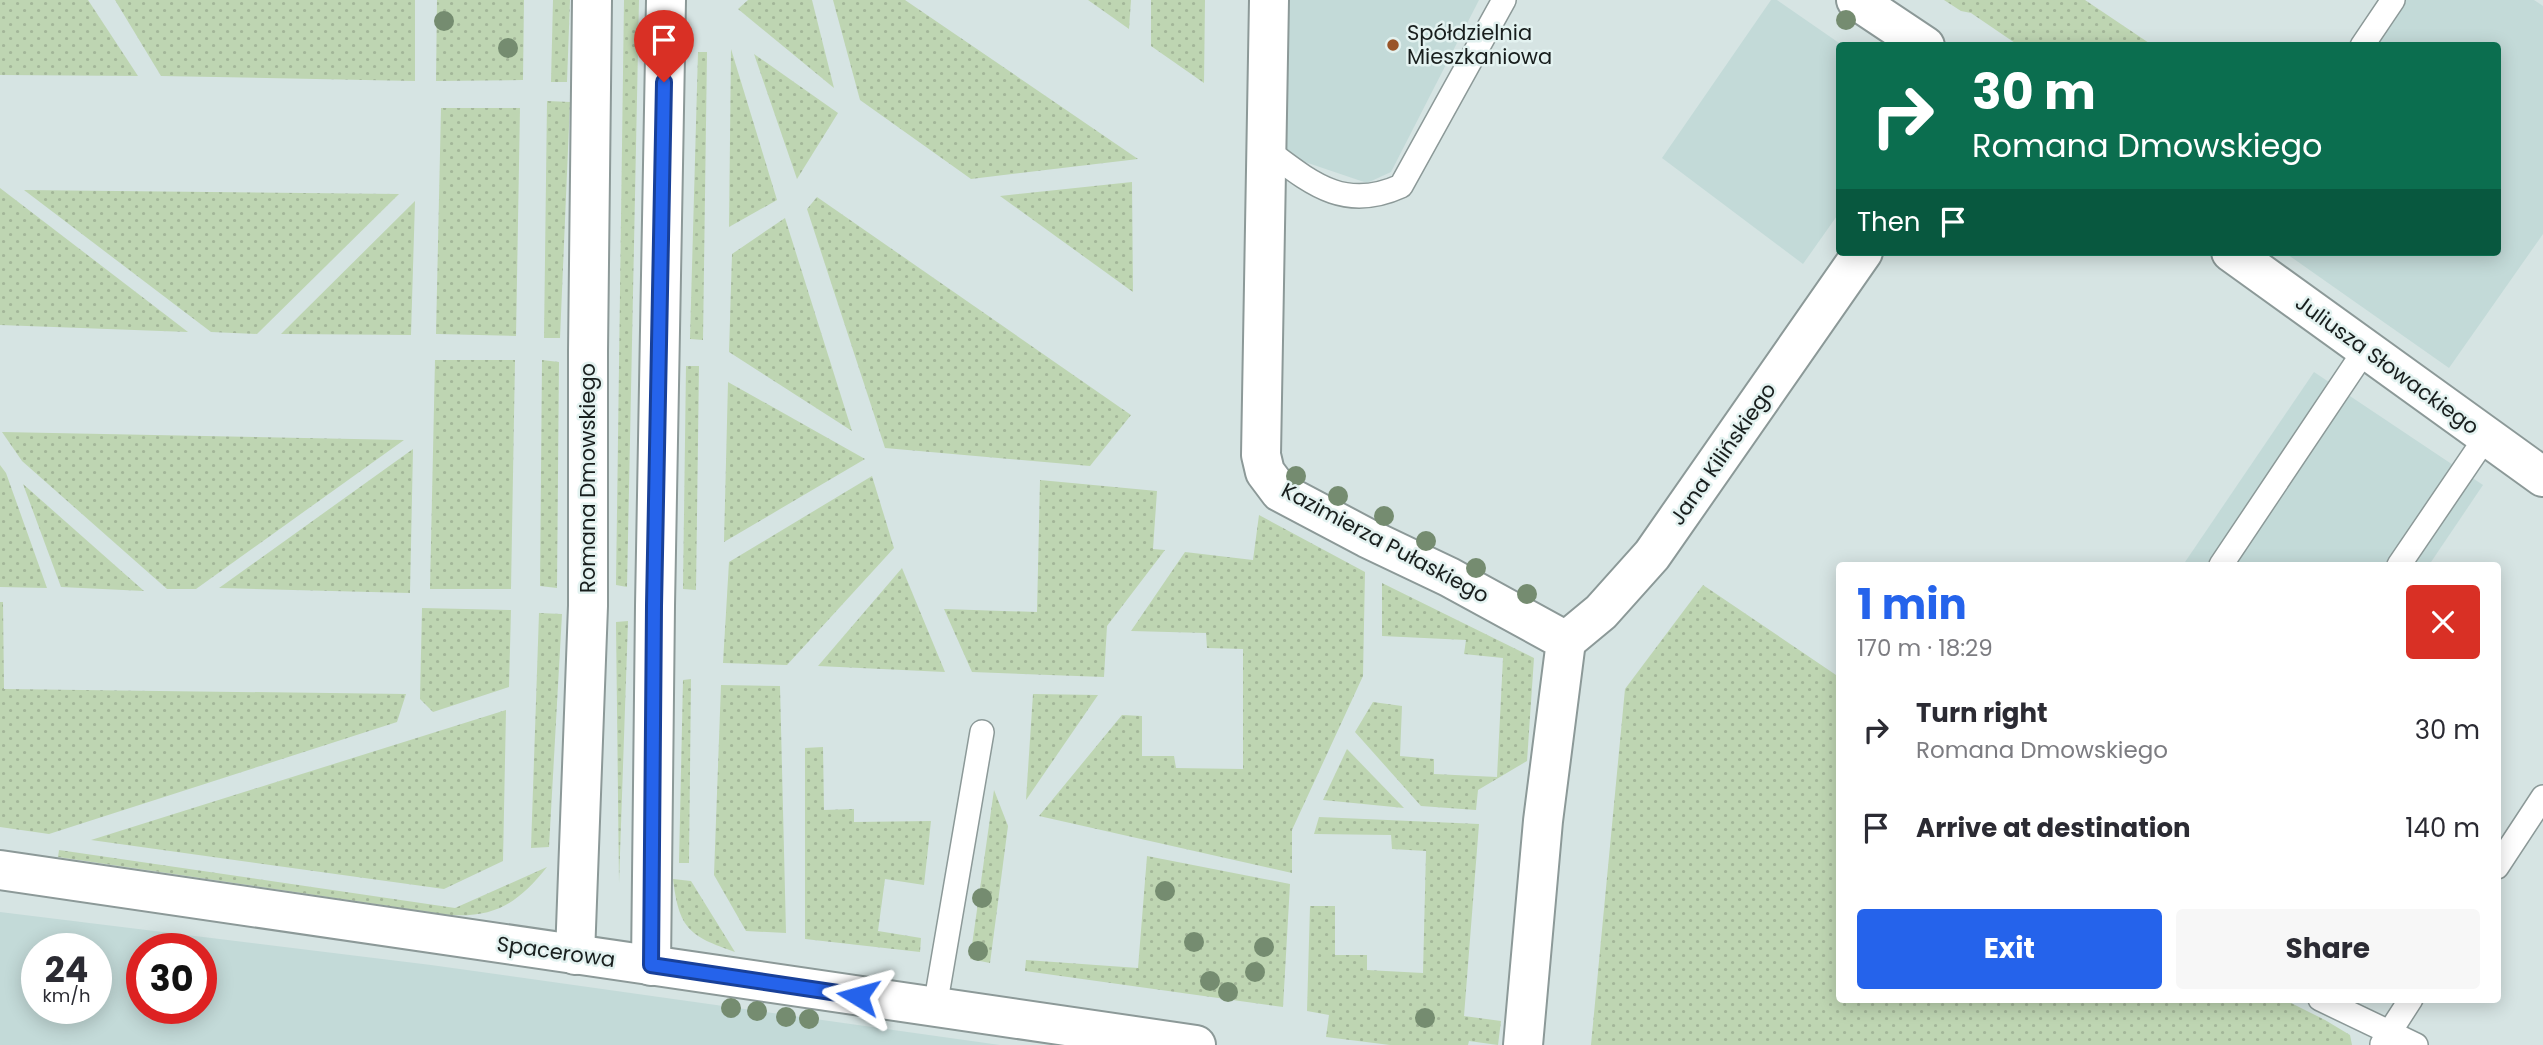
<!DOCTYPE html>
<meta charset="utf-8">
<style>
:root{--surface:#fff;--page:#f7f7f7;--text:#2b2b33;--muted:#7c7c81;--accent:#2563eb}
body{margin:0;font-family:Poppins,sans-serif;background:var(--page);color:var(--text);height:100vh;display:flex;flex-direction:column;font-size:26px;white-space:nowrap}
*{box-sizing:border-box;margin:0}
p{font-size:23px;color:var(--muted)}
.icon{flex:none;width:38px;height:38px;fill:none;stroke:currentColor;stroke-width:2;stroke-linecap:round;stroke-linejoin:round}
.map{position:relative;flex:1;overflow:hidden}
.panel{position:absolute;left:1836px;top:562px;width:665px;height:441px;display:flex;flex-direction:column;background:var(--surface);border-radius:7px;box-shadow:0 4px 18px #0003}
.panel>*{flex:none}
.guide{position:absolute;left:1836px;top:42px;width:665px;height:214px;border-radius:7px;box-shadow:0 4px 18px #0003;background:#0b6e4f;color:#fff;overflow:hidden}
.speed{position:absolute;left:21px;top:933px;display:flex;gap:14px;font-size:35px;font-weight:700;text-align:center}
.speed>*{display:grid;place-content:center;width:91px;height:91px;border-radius:50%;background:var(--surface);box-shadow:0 4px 18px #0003;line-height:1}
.speed small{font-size:18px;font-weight:400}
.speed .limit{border:10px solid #d22;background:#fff;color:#111}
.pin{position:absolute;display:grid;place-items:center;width:60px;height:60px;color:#fff;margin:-72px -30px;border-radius:50% 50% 50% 0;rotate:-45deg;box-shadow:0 0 7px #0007}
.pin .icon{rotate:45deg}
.me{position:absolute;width:77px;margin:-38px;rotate:278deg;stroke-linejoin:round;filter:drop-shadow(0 0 5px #0008)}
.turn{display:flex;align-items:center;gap:24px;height:147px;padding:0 21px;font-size:32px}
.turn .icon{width:91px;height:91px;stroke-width:2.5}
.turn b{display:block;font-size:49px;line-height:60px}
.then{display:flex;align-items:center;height:66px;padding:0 21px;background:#0003;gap:14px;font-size:26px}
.round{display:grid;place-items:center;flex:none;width:74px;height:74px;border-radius:7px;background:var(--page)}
.overview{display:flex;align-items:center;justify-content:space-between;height:119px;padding:0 21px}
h1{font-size:42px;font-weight:700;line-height:52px;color:var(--accent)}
.action{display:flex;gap:14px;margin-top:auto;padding:14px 21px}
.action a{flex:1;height:80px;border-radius:7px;background:var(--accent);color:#fff;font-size:28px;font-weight:700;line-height:80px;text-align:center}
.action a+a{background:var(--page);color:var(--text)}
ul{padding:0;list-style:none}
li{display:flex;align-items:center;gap:21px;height:98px;padding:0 21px}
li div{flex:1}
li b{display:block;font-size:26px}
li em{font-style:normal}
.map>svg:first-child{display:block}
.built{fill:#c3dad8;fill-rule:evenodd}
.grass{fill:url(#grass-dots)}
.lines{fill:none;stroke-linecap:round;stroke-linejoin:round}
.lane-casing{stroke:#8c9998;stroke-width:26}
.street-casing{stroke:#8c9998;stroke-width:42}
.lane{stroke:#fff;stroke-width:23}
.street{stroke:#fff;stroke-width:38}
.tree{fill:#758c70}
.route-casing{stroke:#184099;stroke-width:18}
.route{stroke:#2563eb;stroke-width:12}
.poi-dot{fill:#995428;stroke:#e3f2f0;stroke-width:2.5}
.labels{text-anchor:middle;stroke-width:5;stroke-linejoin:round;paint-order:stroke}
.poi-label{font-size:21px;fill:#181e1d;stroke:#e3f2f0;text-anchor:start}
.street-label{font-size:21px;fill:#181e1d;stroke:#e3f2f0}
</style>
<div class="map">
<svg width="2543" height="1045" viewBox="0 0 2543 1045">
<defs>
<pattern id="grass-dots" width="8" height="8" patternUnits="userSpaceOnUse" patternTransform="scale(1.75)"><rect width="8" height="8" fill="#bed5b2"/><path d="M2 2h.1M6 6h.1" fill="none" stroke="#a3b699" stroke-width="1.8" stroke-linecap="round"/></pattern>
</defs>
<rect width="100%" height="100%" fill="#d6e4e3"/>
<g class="built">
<path d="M 1285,0 L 1479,0 L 1391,172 L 1367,183 L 1299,160 L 1282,147 Z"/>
<path d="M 1771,0 L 1777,0 L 1842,45 L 1839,46 L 1839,213 L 1803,264 L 1662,158 Z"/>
<path d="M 2406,0 L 2534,0 L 2543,6 L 2543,234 L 2449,368 L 2284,252 L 2497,252 L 2497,46 L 2374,45 Z"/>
<path d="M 2314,372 L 2483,485 L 2429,565 L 2183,565 Z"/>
<path d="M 0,912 L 431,965 L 1000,1045 L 0,1045 ZM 96,948 L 96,1008 L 37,1008 L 37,948 ZM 142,948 L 201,948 L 201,1008 L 142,1008 Z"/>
</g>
<g class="grass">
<path d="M 0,0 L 88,0 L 138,76 L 0,75 Z"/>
<path d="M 115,0 L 415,0 L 415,81 L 161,76 Z"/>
<path d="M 437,0 L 524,0 L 523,80 L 436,81 Z"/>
<path d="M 553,0 L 570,0 L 567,82 L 551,82 Z"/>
<path d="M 624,0 L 639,0 L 627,587 L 616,585 Z"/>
<path d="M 748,0 L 812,0 L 834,88 L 738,9 Z"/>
<path d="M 833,0 L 905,0 L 1138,159 L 971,179 L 860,100 Z"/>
<path d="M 1088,0 L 1131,0 L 1129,29 Z"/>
<path d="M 1151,0 L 1205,0 L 1204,83 L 1151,46 Z"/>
<path d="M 1944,0 L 2085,0 L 2152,45 L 2018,45 L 1971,13 L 1961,11 Z"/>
<path d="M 731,49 L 777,200 L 729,227 Z"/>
<path d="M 698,52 L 707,52 L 703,340 L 690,339 Z"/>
<path d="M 754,54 L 838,113 L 797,179 Z"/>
<path d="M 547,101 L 570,102 L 560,338 L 544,338 Z"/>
<path d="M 441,108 L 520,108 L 516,336 L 436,334 Z"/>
<path d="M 1132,182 L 1133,292 L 1000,196 Z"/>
<path d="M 0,188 L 188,332 L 0,325 Z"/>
<path d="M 24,190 L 399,194 L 257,334 L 211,332 Z"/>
<path d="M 817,197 L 1131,415 L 1090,466 L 885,448 L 807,209 Z"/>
<path d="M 415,201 L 411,335 L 281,334 Z"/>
<path d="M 785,218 L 852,431 L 729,352 L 732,254 Z"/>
<path d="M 435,360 L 515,360 L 511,589 L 430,589 Z"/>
<path d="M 542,360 L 559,362 L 557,588 L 540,586 Z"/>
<path d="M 686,366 L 699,366 L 696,590 L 683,589 Z"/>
<path d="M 728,382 L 865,459 L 724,542 Z"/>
<path d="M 2,432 L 404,440 L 196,589 L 167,589 L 22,461 Z"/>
<path d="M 413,449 L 410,593 L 219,588 Z"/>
<path d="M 0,465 L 6,473 L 47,588 L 0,587 Z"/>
<path d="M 872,476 L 894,548 L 787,665 L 723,663 L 729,562 Z"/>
<path d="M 1040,480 L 1157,491 L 1153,549 L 1165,550 L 1107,626 L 1104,677 L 972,672 L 944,609 L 1037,612 Z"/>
<path d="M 23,484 L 144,591 L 61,587 Z"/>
<path d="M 1259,515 L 1365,572 L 1363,676 L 1292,830 L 1292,873 L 1039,816 L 1122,715 L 1142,716 L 1142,756 L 1174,756 L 1176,768 L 1243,769 L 1243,649 L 1207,648 L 1206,633 L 1131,631 L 1185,552 L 1253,560 Z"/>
<path d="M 902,568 L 945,672 L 818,666 Z"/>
<path d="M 1382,583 L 1534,658 L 1527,761 L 1478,790 L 1476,810 L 1421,806 L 1355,732 L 1373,702 L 1402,706 L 1400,756 L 1434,759 L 1434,774 L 1497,777 L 1503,658 L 1464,654 L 1466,640 L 1382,636 Z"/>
<path d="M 1703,585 L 1839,677 L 1839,999 L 2283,999 L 2325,1020 L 2350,1035 L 2352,1045 L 1591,1045 L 1625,689 Z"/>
<path d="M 0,602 L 3,602 L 4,689 L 406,694 L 397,722 L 49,834 L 0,827 Z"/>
<path d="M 422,608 L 511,610 L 509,687 L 433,712 L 420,699 Z"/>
<path d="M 539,613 L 562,614 L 549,847 L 531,848 Z"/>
<path d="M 628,621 L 619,883 L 616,622 Z"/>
<path d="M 691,679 L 689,863 L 679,863 L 683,680 Z"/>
<path d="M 721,685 L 780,686 L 786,933 L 746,931 L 714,875 Z"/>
<path d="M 1033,694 L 1098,695 L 1026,800 Z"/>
<path d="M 506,710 L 503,861 L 444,889 L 91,840 Z"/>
<path d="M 823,747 L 824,810 L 854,809 L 854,822 L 931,821 L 924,885 L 885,879 L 878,931 L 921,938 L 920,952 L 805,939 L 805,748 Z"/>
<path d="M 1347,749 L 1404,808 L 1323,800 Z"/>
<path d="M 994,790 L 1008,826 L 990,963 L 970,959 Z"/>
<path d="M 1319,817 L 1479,824 L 1464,1016 L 1501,1021 L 1498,1045 L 1469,1041 L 1468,1045 L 1390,1045 L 1326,1037 L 1329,1015 L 1307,1011 L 1310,906 L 1335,906 L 1335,955 L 1367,955 L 1367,970 L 1423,973 L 1426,851 L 1392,849 L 1391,835 L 1314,834 Z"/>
<path d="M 59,850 L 455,908 L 547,867 C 519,902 496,918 449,915 L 58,857 Z"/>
<path d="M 1147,856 L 1290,884 L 1283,1007 L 1025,971 L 1026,960 L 1138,968 Z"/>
<path d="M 673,879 L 691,881 L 735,952 C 689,936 679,929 673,879 Z"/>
</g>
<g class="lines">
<g class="lane-casing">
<g id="lane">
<path d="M 2362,46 L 2393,0"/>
<path d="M 1267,150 C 1311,183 1344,212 1401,186 L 1504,0"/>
<path d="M 2221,565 L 2365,350"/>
<path d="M 2399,565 L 2486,437"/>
<path d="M 2497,867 L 2543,797"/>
<path d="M 2320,999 L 2416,1045"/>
<path d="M 935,1007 L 982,732"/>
<path d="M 2382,1044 L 2411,999"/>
</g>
</g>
<g class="street-casing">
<g id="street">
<path d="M 1269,0 L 1261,455 L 1265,472 L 1280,492 L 1367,538 L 1449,577 L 1566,641 L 1543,821 L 1523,1045"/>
<path d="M 1856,0 L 1925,46"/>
<path d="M 2231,252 L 2543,477"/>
<path d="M 1566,641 L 1601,612 L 1652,555 L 1863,252"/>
<path d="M 0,870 L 1196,1045"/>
<path d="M 575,955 L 588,606 L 588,351 L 592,0"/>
<path d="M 651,966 L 655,606 L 666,0"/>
</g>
</g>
<use href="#lane" class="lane"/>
<use href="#street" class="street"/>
</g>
<g class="tree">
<circle cx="1846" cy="20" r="10"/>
<circle cx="444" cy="21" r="10"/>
<circle cx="508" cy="48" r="10"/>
<circle cx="1296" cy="476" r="10"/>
<circle cx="1338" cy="496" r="10"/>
<circle cx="1384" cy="516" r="10"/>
<circle cx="1426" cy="541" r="10"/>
<circle cx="1476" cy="568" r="10"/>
<circle cx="1527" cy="594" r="10"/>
<circle cx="1165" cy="891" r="10"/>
<circle cx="982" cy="898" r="10"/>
<circle cx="1194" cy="942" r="10"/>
<circle cx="1264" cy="947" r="10"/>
<circle cx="978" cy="951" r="10"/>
<circle cx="1255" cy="972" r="10"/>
<circle cx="1210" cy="981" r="10"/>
<circle cx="1228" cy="992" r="10"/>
<circle cx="731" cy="1008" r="10"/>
<circle cx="757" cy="1011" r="10"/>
<circle cx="786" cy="1017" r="10"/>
<circle cx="1425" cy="1018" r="10"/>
<circle cx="809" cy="1019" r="10"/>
</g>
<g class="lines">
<g class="route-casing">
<path id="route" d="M 664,82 L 654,606 L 651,965 L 858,996"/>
</g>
<use href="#route" class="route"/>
</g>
<circle class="poi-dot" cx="1393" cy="45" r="7"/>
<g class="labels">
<g class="poi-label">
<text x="1407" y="40">Spółdzielnia<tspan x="1407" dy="24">Mieszkaniowa</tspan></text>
</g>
<g class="street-label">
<text transform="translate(2387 365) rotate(36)" y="7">Juliusza Słowackiego</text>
<text transform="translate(1723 454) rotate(-55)" y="7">Jana Kilińskiego</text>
<text transform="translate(588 478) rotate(-90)" y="7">Romana Dmowskiego</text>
<text transform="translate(1385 543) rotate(28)" y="7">Kazimierza Pułaskiego</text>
<text transform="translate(556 952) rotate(8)" y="7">Spacerowa</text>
</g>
</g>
</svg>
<div class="speed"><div>24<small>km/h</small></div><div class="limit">30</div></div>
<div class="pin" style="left:664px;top:82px;background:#d93025"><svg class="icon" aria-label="arrive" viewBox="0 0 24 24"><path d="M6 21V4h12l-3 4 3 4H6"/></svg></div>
<svg class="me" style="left:858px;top:996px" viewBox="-20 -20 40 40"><path d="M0-17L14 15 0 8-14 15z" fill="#2563eb" stroke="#fff" stroke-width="4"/></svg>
<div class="guide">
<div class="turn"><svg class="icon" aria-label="right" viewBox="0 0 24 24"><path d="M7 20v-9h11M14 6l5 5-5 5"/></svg><div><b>30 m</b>Romana Dmowskiego</div></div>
<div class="then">Then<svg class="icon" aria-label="arrive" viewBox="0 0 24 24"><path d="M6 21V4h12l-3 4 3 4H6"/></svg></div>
</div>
<section class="panel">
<div class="overview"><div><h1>1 min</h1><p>170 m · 18:29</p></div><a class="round" style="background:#d93025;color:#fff"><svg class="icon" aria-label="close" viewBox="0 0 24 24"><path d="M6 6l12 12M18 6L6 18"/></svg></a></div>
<ul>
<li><svg class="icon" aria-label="right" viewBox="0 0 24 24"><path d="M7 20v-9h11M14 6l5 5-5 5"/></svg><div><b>Turn right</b><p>Romana Dmowskiego</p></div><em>30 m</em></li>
<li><svg class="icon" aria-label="arrive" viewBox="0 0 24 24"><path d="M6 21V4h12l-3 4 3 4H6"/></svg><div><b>Arrive at destination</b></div><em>140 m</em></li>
</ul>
<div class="action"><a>Exit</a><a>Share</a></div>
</section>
</div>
